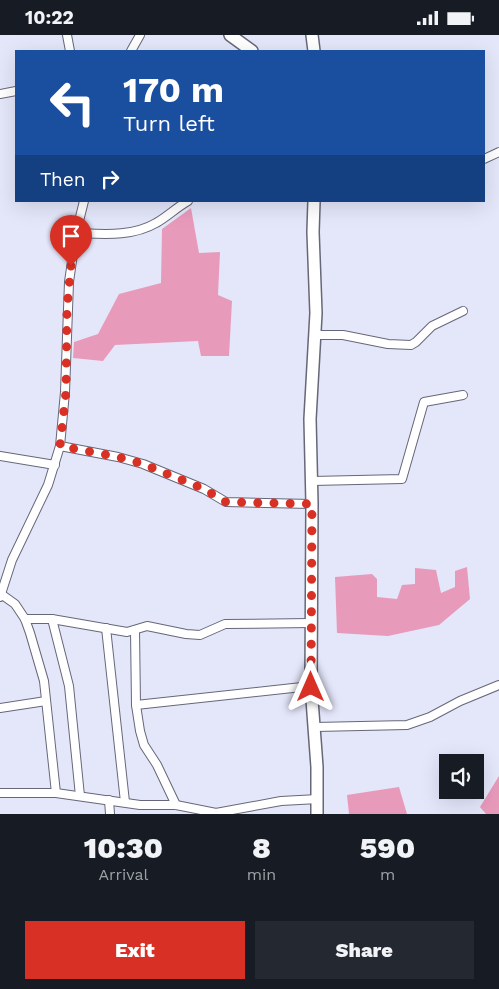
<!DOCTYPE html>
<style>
:root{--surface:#171b24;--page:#242831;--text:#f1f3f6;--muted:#9ea1a6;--accent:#d93025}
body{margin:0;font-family:"Work Sans",sans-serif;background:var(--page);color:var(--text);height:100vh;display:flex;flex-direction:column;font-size:19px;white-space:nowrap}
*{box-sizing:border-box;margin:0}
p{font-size:16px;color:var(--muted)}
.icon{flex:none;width:28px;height:28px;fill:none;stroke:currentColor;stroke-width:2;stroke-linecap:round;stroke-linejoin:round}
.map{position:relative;height:779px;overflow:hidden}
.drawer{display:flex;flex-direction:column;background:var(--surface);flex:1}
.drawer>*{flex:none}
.hud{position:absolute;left:15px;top:15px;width:470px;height:152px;border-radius:0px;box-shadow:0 5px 20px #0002;background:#1a4fa0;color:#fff;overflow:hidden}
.fabs{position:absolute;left:439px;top:719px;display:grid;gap:10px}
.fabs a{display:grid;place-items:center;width:45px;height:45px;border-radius:0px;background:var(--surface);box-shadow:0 5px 20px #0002;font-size:25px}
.pin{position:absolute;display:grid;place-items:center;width:42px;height:42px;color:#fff;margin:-51px -21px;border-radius:50% 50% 50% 0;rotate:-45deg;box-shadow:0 0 5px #0007}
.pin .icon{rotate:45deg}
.me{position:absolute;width:55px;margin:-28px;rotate:0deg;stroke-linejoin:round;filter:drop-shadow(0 0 4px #0008)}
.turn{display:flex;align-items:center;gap:18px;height:105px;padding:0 25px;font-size:22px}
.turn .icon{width:65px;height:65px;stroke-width:2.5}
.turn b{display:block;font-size:35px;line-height:42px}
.then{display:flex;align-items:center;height:48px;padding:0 25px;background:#0003;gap:10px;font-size:19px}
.eta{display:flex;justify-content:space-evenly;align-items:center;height:85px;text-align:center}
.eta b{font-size:30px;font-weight:800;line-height:35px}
.cta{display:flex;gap:10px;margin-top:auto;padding:10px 25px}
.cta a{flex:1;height:58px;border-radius:0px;background:var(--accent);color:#fff;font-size:20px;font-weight:800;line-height:58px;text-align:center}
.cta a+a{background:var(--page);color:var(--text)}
.status{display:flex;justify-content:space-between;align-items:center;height:35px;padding:0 25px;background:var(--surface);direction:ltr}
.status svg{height:14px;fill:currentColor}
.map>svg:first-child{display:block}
.green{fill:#e89abb}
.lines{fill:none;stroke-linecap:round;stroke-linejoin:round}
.street-casing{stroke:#666778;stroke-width:10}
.secondary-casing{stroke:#666778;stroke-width:14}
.street{stroke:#fff;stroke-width:8}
.secondary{stroke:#fff;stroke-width:11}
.route{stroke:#d93025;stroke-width:9;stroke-dasharray:0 16.2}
</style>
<div class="status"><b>10:22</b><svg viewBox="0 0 49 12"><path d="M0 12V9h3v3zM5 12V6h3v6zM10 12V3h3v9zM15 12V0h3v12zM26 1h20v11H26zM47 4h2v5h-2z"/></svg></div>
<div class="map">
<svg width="499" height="779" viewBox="0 0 499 779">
<rect width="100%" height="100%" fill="#e4e6fa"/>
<g class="green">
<path d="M 191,173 L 199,218 L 220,217 L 218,260 L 232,266 L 229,321 L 201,321 L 198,306 L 115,310 L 103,326 L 73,323 L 74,307 L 98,299 L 119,259 L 161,248 L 162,194 Z"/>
<path d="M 467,532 L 470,564 L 439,590 L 388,601 L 337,598 L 335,542 L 372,539 L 377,544 L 377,562 L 397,564 L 402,550 L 415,549 L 415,533 L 436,535 L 441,558 L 455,552 L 455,536 Z"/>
<path d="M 499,741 L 499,779 L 486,779 L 480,772 Z"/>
<path d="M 399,752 L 407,779 L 349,779 L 347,760 Z"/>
</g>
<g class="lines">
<g class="street-casing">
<g id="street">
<path d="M 67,0 L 70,16"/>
<path d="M 131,16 L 140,0"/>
<path d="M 0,59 L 16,56"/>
<path d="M 484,124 L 499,117"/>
<path d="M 76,198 C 103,199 132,202 156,188 C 167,182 177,172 188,166"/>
<path d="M 314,300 L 343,300 L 388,309 L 411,310 L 416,307 L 432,291 L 463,276"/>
<path d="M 60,411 L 118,422 L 143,429 L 204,454 L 226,467 L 312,469"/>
<path d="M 0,421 L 55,430"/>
<path d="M 312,446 L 402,444 L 424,367 L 463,360"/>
<path d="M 1,559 L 15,569 L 25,584 L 30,598 L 44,646 L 56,758"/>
<path d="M 0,562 L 12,525 L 48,450 L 60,411 L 65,357 L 69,247 L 76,198 L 84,166"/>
<path d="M 25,584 L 52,584 L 127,597 L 147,591 L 186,599 L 200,600 L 225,589 L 311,588"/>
<path d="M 52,584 L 69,651 L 80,761"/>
<path d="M 106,593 L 125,767"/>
<path d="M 135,595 L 136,670 L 140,696 L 144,710 L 157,730 L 176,770"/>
<path d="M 136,670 L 311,651"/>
<path d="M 0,673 L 46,666"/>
<path d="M 315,692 L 407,690 L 430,682 L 460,666 L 499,650"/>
<path d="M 0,758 L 56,758 L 140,770 L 176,770 L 216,778 L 281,766 L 318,764"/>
<path d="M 109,765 L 110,779"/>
</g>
</g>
<g class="secondary-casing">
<g id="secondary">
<path d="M 230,0 L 252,16"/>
<path d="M 312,0 L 314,16"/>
<path d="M 314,166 L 313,197 L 316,278 L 310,384 L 312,469 L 311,651 L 317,732 L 317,779"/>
</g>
</g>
<use href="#street" class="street"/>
<use href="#secondary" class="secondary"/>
</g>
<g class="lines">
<path class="route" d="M 71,231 L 67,273 L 66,357 L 60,411 L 118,422 L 143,429 L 204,454 L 226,467 L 312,469 L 311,652"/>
</g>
</svg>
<div class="fabs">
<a><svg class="icon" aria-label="sound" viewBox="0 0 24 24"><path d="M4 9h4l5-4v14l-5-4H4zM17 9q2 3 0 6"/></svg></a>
</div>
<div class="pin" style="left:71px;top:231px;background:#d93025"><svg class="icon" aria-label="arrive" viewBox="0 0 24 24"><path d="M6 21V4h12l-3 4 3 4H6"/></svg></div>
<svg class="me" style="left:311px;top:652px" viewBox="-20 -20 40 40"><path d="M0-17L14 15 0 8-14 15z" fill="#d93025" stroke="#fff" stroke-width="4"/></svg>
<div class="hud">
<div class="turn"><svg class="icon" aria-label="left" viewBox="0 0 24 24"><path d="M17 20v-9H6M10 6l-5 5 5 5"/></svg><div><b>170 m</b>Turn left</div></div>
<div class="then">Then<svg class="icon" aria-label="right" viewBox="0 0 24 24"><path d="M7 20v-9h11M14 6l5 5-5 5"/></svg></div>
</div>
</div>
<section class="drawer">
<div class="eta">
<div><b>10:30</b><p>Arrival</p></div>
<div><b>8</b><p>min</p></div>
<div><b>590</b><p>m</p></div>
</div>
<div class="cta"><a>Exit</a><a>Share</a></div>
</section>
